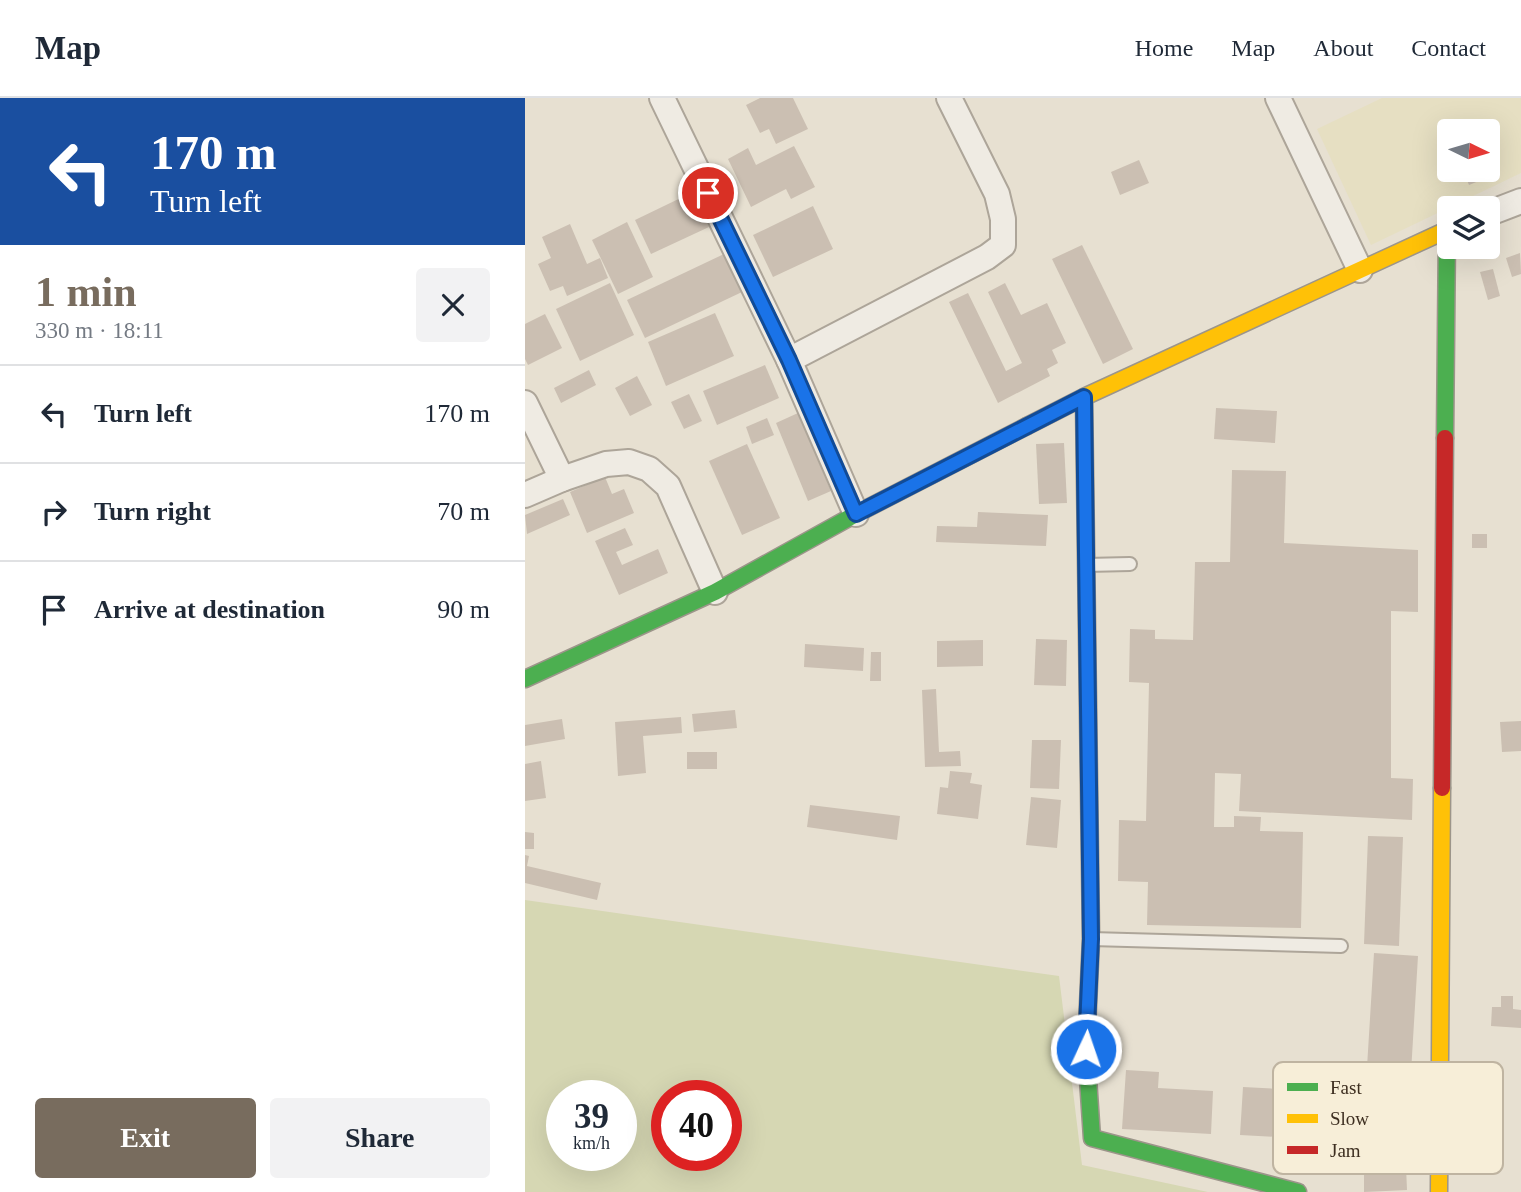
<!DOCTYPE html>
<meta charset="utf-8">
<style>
:root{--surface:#fff;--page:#f2f2f3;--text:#1f2937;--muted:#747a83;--line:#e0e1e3;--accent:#786c5e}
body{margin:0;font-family:Georgia,serif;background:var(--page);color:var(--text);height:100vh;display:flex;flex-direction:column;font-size:26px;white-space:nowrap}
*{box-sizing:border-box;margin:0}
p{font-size:23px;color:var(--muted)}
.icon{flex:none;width:38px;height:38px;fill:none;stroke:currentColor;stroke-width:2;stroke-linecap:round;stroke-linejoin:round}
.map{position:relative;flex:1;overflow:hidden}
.side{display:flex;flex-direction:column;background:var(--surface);width:525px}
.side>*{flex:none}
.guide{background:#1a4fa0;color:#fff;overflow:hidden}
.needle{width:46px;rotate:95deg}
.buttons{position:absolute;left:912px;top:21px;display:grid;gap:14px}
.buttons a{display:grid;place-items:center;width:63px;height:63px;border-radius:7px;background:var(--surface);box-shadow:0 7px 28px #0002;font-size:35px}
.speed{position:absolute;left:21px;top:982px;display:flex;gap:14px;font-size:35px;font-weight:700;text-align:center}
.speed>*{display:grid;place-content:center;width:91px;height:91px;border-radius:50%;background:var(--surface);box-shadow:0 7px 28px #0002;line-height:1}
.speed small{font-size:18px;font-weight:400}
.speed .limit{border:10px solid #d22;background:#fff;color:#111}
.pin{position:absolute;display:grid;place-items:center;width:60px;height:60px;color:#fff;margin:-30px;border:4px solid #fff;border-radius:50%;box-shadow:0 2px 7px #0007}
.me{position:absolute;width:77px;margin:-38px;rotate:3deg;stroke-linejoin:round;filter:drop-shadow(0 0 5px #0008)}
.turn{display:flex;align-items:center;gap:24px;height:147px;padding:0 35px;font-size:32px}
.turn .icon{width:91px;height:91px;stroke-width:2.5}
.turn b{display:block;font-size:49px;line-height:60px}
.round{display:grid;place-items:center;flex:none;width:74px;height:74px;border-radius:7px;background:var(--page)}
.head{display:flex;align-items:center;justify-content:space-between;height:119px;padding:0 35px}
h1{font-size:42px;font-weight:700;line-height:52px;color:var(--accent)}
.primary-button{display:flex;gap:14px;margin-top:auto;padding:14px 35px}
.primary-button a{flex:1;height:80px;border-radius:7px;background:var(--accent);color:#fff;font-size:28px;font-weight:700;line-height:80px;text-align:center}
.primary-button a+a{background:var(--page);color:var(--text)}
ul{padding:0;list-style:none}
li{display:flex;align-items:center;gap:21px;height:98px;padding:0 35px;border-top:2px solid var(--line)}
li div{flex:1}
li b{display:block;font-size:26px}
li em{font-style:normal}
header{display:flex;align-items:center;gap:42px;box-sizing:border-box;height:98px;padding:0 35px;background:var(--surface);border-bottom:2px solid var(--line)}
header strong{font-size:33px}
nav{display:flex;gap:38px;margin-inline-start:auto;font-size:24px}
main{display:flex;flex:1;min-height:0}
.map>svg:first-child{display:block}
.farmland{fill:#e6dfc2;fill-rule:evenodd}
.green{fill:#d6d7b3;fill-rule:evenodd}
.building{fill:#cbbfb2}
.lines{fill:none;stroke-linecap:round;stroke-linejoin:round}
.lane-casing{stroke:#ada599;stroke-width:16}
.street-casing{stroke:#ada599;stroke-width:28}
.fast-casing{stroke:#9c958a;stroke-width:19}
.slow-casing{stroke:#9c958a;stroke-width:19}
.jam-casing{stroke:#9c958a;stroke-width:19}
.lane{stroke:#efebe3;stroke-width:12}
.street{stroke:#efebe3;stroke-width:24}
.fast{stroke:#4caf50;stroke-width:16}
.slow{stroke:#ffc107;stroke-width:16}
.jam{stroke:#c62828;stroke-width:16}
.route-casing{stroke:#114b97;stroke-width:18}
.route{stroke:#1a73e8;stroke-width:12}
.key{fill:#f7eed8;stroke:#bfb4a1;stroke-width:2}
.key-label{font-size:19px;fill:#3d2e20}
</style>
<header>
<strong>Map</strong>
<nav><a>Home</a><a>Map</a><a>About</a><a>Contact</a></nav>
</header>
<main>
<section class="side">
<div class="guide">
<div class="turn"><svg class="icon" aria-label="left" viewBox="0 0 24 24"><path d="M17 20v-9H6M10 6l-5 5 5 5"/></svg><div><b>170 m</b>Turn left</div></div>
</div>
<div class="head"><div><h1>1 min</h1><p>330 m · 18:11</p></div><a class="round"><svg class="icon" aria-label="close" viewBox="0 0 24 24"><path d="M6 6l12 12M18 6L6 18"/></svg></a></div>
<ul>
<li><svg class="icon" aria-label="left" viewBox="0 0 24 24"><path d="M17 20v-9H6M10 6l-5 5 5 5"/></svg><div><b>Turn left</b></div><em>170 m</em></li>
<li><svg class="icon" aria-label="right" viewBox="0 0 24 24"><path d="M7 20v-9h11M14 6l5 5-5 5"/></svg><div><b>Turn right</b></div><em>70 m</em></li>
<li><svg class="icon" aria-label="arrive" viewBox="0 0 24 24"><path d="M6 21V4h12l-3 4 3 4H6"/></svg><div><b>Arrive at destination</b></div><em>90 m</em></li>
</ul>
<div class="primary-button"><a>Exit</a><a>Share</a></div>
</section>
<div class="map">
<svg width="996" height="1094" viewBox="0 0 996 1094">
<rect width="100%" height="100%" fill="#e7e0d1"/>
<path class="farmland" d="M 857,0 L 996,0 L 996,75 L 846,147 L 792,31 ZM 924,33 L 962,33 L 962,72 L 924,72 Z"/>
<path class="green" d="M 0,802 L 534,878 L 557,1067 L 683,1094 L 0,1094 ZM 37,998 L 96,998 L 96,1057 L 37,1057 ZM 142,998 L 201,998 L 201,1057 L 142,1057 Z"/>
<g class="building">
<path d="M 235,0 L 268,0 L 283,31 L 251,46 L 244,31 L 235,35 L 221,7 Z"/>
<path d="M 269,48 L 290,89 L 266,101 L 261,91 L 226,109 L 203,61 L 223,50 L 231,67 Z"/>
<path d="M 614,62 L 624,85 L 595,97 L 586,74 Z"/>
<path d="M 938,72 L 958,72 L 961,80 L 944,87 Z"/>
<path d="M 168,94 L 184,129 L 126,156 L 110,122 Z"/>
<path d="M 288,108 L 308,151 L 248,179 L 228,137 Z"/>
<path d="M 102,124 L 128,179 L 93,196 L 67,142 Z"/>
<path d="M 45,126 L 62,166 L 75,160 L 83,180 L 42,198 L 38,188 L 25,193 L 13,166 L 26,160 L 17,139 Z"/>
<path d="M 557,147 L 608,251 L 578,266 L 527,161 Z"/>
<path d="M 995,155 L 996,176 L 987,179 L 981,160 Z"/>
<path d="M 199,156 L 217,194 L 120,240 L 102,202 Z"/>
<path d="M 968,171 L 975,198 L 963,202 L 955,174 Z"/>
<path d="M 85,185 L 109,237 L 55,263 L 31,211 Z"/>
<path d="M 480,185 L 496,217 L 522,205 L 541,245 L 527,252 L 533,265 L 522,271 L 525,278 L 473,305 L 424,204 L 443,195 L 481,273 L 497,265 L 463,194 Z"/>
<path d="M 190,215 L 209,258 L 141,288 L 123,244 Z"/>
<path d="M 20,216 L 37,250 L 3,267 L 0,261 L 0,226 Z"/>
<path d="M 240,267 L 254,300 L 192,327 L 178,293 Z"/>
<path d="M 64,272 L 71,287 L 36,305 L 29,290 Z"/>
<path d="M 112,278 L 127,307 L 105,318 L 90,290 Z"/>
<path d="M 164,296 L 177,323 L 159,331 L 146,304 Z"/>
<path d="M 691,310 L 752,313 L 750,345 L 689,341 Z"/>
<path d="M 273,315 L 306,393 L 283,403 L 251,325 Z"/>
<path d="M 242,320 L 249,337 L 227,346 L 221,329 Z"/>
<path d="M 539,345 L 542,405 L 514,406 L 511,346 Z"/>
<path d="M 222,346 L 255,420 L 217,437 L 184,363 Z"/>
<path d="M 707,372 L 761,373 L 759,445 L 893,452 L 893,514 L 866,513 L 866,680 L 888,681 L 887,722 L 714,713 L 716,676 L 690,675 L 689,729 L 709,729 L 709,718 L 736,719 L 735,733 L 778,734 L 776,830 L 622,827 L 623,784 L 593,783 L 594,722 L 621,723 L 624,585 L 604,584 L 605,531 L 630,532 L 630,541 L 668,542 L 670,464 L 705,464 Z"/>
<path d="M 80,379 L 87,396 L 99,391 L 109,415 L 62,435 L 45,394 Z"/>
<path d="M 38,401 L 45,417 L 2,436 L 0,417 Z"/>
<path d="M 453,414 L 523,417 L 521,448 L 411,444 L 412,428 L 452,429 Z"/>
<path d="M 100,430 L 108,447 L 91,454 L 97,467 L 133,451 L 143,475 L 94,497 L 70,443 Z"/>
<rect x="947" y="436" width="15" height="14"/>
<path d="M 511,541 L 542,542 L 541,588 L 509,587 Z"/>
<path d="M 458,542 L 458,568 L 412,569 L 412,543 Z"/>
<path d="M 280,546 L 339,550 L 338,573 L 279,569 Z"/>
<path d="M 346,554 L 356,554 L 356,583 L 345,583 Z"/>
<path d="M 411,591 L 414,654 L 435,653 L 436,668 L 400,669 L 397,592 Z"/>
<path d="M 210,612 L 212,630 L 169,634 L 167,616 Z"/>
<path d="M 156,619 L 157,635 L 118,638 L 121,675 L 93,678 L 90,624 Z"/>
<path d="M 37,621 L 40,641 L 0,648 L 0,627 Z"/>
<path d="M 996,623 L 996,653 L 977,654 L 975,624 Z"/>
<path d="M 507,642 L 536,642 L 534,691 L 505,690 Z"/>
<rect x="162" y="654" width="30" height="17"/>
<path d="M 16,663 L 21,700 L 0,703 L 0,666 Z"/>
<path d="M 425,673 L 447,675 L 445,685 L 457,687 L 453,721 L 412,716 L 415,689 L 423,690 Z"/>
<path d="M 506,699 L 536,702 L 532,750 L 501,747 Z"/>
<path d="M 285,707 L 375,718 L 372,742 L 282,729 Z"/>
<path d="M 0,734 L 9,735 L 9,751 L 0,751 Z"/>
<path d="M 843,738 L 878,739 L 874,848 L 839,846 Z"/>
<path d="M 0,757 L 4,758 L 2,768 L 76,785 L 72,802 L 0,785 Z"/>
<path d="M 849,855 L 893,858 L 882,1041 L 861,1040 L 863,1004 L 840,1002 Z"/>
<path d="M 976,898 L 988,898 L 988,911 L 996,912 L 996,930 L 966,928 L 967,909 L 976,909 Z"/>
<path d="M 601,972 L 634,974 L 633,990 L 688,993 L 686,1036 L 597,1031 Z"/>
<path d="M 718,989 L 833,995 L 830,1043 L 715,1037 Z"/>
<path d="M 881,1068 L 882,1092 L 839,1094 L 839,1070 Z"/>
</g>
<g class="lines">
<g class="lane-casing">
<g id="lane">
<path d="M 561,467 L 605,466"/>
<path d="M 566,841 L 816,848"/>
</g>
</g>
<g class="street-casing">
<g id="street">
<path d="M 137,0 L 264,262 L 331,416"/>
<path d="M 753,0 L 835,172"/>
<path d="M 962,116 L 996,103"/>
<path d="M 264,262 L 462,159 L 478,147 L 478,121 L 472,96 L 424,0"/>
<path d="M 0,305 L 37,381"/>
<path d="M 0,397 L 37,381 L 81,366 L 104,364 L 124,371 L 143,388 L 190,494"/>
</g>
</g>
<g class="fast-casing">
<g id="fast">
<path d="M 559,299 L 566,841 L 561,951 L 567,1040 L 773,1094"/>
<path d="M 920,340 L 922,132"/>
<path d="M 0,581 L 190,494 L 331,416 L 502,328"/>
</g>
</g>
<g class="slow-casing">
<g id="slow">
<path d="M 502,328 L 559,299 L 924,131"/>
<path d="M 914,1094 L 917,690"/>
</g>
</g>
<g class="jam-casing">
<path id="jam" d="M 917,690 L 920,340"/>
</g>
<use href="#lane" class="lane"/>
<use href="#street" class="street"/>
<use href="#fast" class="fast"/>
<use href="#slow" class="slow"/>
<use href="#jam" class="jam"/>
</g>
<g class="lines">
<g class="route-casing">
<path id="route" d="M 183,95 L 264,262 L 331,416 L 559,299 L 566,841 L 561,951"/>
</g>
<use href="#route" class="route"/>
</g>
<rect x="748" y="964" width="230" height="112" rx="10" class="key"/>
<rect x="762" y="985" width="31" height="8" fill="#4caf50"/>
<rect x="762" y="1016" width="31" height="9" fill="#ffc107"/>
<rect x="762" y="1048" width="31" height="8" fill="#c62828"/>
<g class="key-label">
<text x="805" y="996">Fast</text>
<text x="805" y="1027">Slow</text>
<text x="805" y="1059">Jam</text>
</g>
</svg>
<div class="buttons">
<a><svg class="needle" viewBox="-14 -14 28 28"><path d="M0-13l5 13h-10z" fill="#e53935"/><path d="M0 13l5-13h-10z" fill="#747a83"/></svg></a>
<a><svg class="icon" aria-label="layers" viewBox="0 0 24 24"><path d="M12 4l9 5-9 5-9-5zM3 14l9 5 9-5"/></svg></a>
</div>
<div class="speed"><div>39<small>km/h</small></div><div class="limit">40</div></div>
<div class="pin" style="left:183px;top:95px;background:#d93025"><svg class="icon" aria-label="arrive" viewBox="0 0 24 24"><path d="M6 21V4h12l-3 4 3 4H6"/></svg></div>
<svg class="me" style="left:561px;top:951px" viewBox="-20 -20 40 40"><circle r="17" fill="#1a73e8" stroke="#fff" stroke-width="3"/><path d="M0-11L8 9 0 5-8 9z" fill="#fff"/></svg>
</div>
</main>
